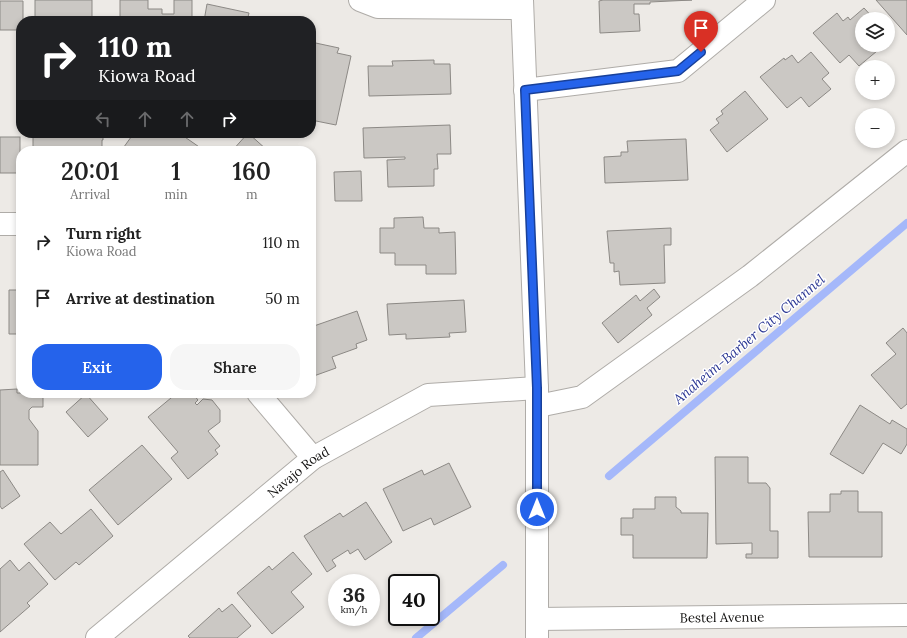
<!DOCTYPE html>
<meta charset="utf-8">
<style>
:root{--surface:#fff;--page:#f6f6f6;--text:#222;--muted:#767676;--accent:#2563eb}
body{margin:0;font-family:Lora,serif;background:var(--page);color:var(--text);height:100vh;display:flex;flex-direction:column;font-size:15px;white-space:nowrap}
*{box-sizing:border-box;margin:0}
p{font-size:13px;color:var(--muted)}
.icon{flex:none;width:22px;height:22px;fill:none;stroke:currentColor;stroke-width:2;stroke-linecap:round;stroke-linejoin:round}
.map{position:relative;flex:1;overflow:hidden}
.drawer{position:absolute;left:16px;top:146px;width:300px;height:252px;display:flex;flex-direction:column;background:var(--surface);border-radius:16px;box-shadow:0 2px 6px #0003}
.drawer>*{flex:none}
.banner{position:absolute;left:16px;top:16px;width:300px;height:122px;border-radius:16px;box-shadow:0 2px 6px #0003;background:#202124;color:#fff;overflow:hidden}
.buttons{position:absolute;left:855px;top:12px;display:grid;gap:8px}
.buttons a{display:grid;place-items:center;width:40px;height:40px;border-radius:50%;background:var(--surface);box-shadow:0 2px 6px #0003;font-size:20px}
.speed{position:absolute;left:328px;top:574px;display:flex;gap:8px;font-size:20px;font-weight:700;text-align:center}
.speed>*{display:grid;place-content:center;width:52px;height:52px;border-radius:50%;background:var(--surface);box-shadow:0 2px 6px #0003;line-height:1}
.speed small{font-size:10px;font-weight:400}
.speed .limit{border:2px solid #111;border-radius:6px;background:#fff;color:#111}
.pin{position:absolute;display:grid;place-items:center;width:34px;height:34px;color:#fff;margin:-41px -17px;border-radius:50% 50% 50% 0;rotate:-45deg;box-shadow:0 0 4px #0007}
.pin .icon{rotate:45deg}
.me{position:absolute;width:44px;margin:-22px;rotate:0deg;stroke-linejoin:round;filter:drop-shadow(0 0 3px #0008)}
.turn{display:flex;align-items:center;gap:14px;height:84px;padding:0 16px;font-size:18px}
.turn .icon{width:52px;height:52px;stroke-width:2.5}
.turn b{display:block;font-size:28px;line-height:34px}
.lanes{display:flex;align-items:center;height:38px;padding:0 16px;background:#0003;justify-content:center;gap:20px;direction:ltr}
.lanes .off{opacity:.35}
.eta{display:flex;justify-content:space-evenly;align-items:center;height:68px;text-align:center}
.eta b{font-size:24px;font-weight:600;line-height:28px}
.cta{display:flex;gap:8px;margin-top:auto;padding:8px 16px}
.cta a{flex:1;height:46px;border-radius:16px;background:var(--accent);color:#fff;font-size:16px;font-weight:600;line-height:46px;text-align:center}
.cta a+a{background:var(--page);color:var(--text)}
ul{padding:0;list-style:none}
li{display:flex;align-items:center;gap:12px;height:56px;padding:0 16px}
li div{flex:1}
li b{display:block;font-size:15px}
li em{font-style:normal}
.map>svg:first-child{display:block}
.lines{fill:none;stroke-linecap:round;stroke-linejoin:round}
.stream{stroke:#a5b8fa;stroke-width:8}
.building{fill:#cbc8c4;stroke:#8c8985}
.minor-casing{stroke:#afaca8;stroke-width:24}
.minor{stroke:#fff;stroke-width:22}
.route-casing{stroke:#184099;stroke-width:10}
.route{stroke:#2563eb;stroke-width:7}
.labels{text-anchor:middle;stroke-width:3;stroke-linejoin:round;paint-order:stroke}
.street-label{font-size:13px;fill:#11100f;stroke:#fff}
.water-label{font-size:14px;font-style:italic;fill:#2d3995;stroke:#fff}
</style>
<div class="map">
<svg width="907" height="638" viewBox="0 0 907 638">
<rect width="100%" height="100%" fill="#edeae6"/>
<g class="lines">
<g class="stream">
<path d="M 609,476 L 907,223"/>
<path d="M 416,638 L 503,565"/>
</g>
</g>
<g class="building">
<rect x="35" y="0" width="57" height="21"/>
<path d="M 120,0 L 148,0 L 148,9 L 162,9 L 162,14 L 174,14 L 174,0 L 192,0 L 192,21 L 120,21 Z"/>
<path d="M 603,0 L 692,0 L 650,2 L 650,4 L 634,4 L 634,14 L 639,14 L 640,31 L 600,33 L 599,1 Z"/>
<path d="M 876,0 L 907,0 L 907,35 Z"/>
<path d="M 0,1 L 23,1 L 23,21 L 21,21 L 21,30 L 0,30 Z"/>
<path d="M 207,4 L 249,13 L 248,17 L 268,21 L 204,21 Z"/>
<path d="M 864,8 L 874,19 L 862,19 L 862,45 L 883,46 L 859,66 L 849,55 L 840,63 L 813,33 L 837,13 L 843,21 L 848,17 L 850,20 Z"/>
<path d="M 311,42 L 339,48 L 337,53 L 351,56 L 336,125 L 311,120 Z"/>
<path d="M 811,52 L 829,73 L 822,79 L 831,89 L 809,107 L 801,97 L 787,108 L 760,77 L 784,58 L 785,60 L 792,55 L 798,63 Z"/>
<path d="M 434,60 L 434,64 L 450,64 L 451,94 L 369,96 L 368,66 L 393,66 L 392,61 Z"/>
<path d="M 745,91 L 768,119 L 727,152 L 710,130 L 719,123 L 716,119 L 723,114 L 721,111 Z"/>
<path d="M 450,125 L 451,154 L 437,154 L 438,169 L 434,169 L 434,186 L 388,187 L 387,160 L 405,159 L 405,157 L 364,158 L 363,128 Z"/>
<path d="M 33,133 L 103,133 L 103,140 L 102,140 L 102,151 L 33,151 Z"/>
<path d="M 134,133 L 167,133 L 171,136 L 173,133 L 179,133 L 205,151 L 121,151 Z"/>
<path d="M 248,133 L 267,150 L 232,151 Z"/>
<rect x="0" y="137" width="20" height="36"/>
<path d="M 686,139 L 688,180 L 605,183 L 604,157 L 621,156 L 621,152 L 628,152 L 627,141 Z"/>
<path d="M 361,171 L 362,201 L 335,201 L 334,172 Z"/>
<path d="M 423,217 L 424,228 L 439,228 L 439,233 L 455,232 L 456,274 L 426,274 L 426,265 L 395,265 L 395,253 L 380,253 L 380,228 L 394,228 L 394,218 Z"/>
<path d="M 671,228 L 671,245 L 664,245 L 665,283 L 620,285 L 619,271 L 614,272 L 614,263 L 610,263 L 607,231 Z"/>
<path d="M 20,284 L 21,334 L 9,334 L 9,290 L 20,290 Z"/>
<path d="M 654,289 L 660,297 L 647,308 L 652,315 L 618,343 L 602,323 L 636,295 L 640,301 Z"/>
<path d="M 464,300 L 466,332 L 449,333 L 450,337 L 406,339 L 406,334 L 389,335 L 387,304 Z"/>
<path d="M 357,311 L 367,340 L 356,344 L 357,348 L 332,357 L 336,368 L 311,377 L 311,327 Z"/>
<path d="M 903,328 L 907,333 L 907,404 L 901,409 L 871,375 L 896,354 L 886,343 Z"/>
<path d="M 17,389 L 17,393 L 25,393 L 25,395 L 43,395 L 43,407 L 32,407 L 29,410 L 29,419 L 38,431 L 38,465 L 0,465 L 0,390 Z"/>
<path d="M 177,393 L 192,393 L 198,400 L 195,403 L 197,405 L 203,399 L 212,400 L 220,410 L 220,422 L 208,431 L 220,446 L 215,450 L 218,454 L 188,479 L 171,458 L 178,452 L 148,417 Z"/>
<path d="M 86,394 L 108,419 L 88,437 L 66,412 Z"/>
<path d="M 860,405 L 890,424 L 892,420 L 907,429 L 907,444 L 901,454 L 883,443 L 863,474 L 830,454 Z"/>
<path d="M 142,445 L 172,479 L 118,525 L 89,490 Z"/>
<path d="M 715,457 L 748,457 L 748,483 L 766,483 L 770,488 L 770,531 L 778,531 L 778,558 L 746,558 L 746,554 L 752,554 L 752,543 L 716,544 Z"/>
<path d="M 449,463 L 471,507 L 434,525 L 431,518 L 403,531 L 383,489 L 422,470 L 424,475 Z"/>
<path d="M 3,470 L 20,496 L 2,509 L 0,506 L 0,472 Z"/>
<path d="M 841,491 L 858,491 L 858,512 L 882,512 L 882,557 L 809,557 L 808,512 L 830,512 L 830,494 L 841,494 Z"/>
<path d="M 655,497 L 676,497 L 676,507 L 681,511 L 681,513 L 708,513 L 707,558 L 633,558 L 633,535 L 621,535 L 621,518 L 633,518 L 633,509 L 655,509 Z"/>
<path d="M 366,502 L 392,542 L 365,560 L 358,549 L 350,554 L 348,550 L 332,560 L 336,566 L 327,572 L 304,536 L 340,513 L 343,517 Z"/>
<path d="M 91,509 L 113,536 L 79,565 L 76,562 L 55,580 L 24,544 L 50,522 L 61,534 Z"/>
<path d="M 293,552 L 312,574 L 291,592 L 304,607 L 272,634 L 237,593 L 269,566 L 272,570 Z"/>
<path d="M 10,560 L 19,571 L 29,562 L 48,584 L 27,603 L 30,606 L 0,632 L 0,569 Z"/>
<path d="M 232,604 L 251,626 L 237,638 L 190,638 L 188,636 L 219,608 L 222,612 Z"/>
</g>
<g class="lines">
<g class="minor-casing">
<g id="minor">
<path d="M 360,0 L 378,7 L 522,8"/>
<path d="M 522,0 L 537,388 L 537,638"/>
<path d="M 525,90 L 678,71 L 764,0"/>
<path d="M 0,224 L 21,224"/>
<path d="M 258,393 L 313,458"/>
<path d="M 538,406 L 582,397 L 750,276 L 907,151"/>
<path id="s1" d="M 537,619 L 907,615"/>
<path id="s2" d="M 97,638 L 313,458 L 428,395 L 537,388"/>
</g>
</g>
<use href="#minor" class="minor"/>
</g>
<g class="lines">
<g class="route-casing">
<path id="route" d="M 537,509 L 537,388 L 525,90 L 678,71 L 701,52"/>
</g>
<use href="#route" class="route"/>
</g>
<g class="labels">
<g class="street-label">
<text dy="5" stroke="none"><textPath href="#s2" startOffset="261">Navajo Road</textPath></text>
<text dy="5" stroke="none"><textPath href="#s1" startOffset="185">Bestel Avenue</textPath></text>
</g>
<g class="water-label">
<text transform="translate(749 339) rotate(-40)" y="5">Anaheim-Barber City Channel</text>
</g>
</g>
</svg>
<div class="buttons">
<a><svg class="icon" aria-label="layers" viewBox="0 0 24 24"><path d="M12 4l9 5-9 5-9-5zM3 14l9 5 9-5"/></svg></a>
<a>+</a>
<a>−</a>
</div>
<div class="speed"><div>36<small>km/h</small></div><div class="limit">40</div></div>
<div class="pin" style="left:701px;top:52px;background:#d93025"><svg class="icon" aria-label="arrive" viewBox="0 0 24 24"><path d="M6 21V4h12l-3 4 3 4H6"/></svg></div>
<svg class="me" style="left:537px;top:509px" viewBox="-20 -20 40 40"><circle r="17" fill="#2563eb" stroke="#fff" stroke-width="3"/><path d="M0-11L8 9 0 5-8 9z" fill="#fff"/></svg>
<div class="banner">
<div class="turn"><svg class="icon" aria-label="right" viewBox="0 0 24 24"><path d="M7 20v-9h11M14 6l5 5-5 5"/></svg><div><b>110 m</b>Kiowa Road</div></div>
<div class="lanes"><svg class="icon off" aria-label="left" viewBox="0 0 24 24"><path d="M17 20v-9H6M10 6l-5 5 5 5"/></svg><svg class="icon off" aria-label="ahead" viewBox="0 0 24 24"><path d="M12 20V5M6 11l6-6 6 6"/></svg><svg class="icon off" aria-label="ahead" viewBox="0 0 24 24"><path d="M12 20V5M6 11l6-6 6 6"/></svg><svg class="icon" aria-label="right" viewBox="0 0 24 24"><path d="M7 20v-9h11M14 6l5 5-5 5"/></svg></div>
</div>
<section class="drawer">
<div class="eta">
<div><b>20:01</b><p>Arrival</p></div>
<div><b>1</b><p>min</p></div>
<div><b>160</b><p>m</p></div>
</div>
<ul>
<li><svg class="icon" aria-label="right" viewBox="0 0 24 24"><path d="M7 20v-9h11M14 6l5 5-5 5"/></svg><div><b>Turn right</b><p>Kiowa Road</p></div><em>110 m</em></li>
<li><svg class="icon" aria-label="arrive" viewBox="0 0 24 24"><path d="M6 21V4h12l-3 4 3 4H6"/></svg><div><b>Arrive at destination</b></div><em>50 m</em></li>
</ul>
<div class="cta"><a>Exit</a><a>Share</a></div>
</section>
</div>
